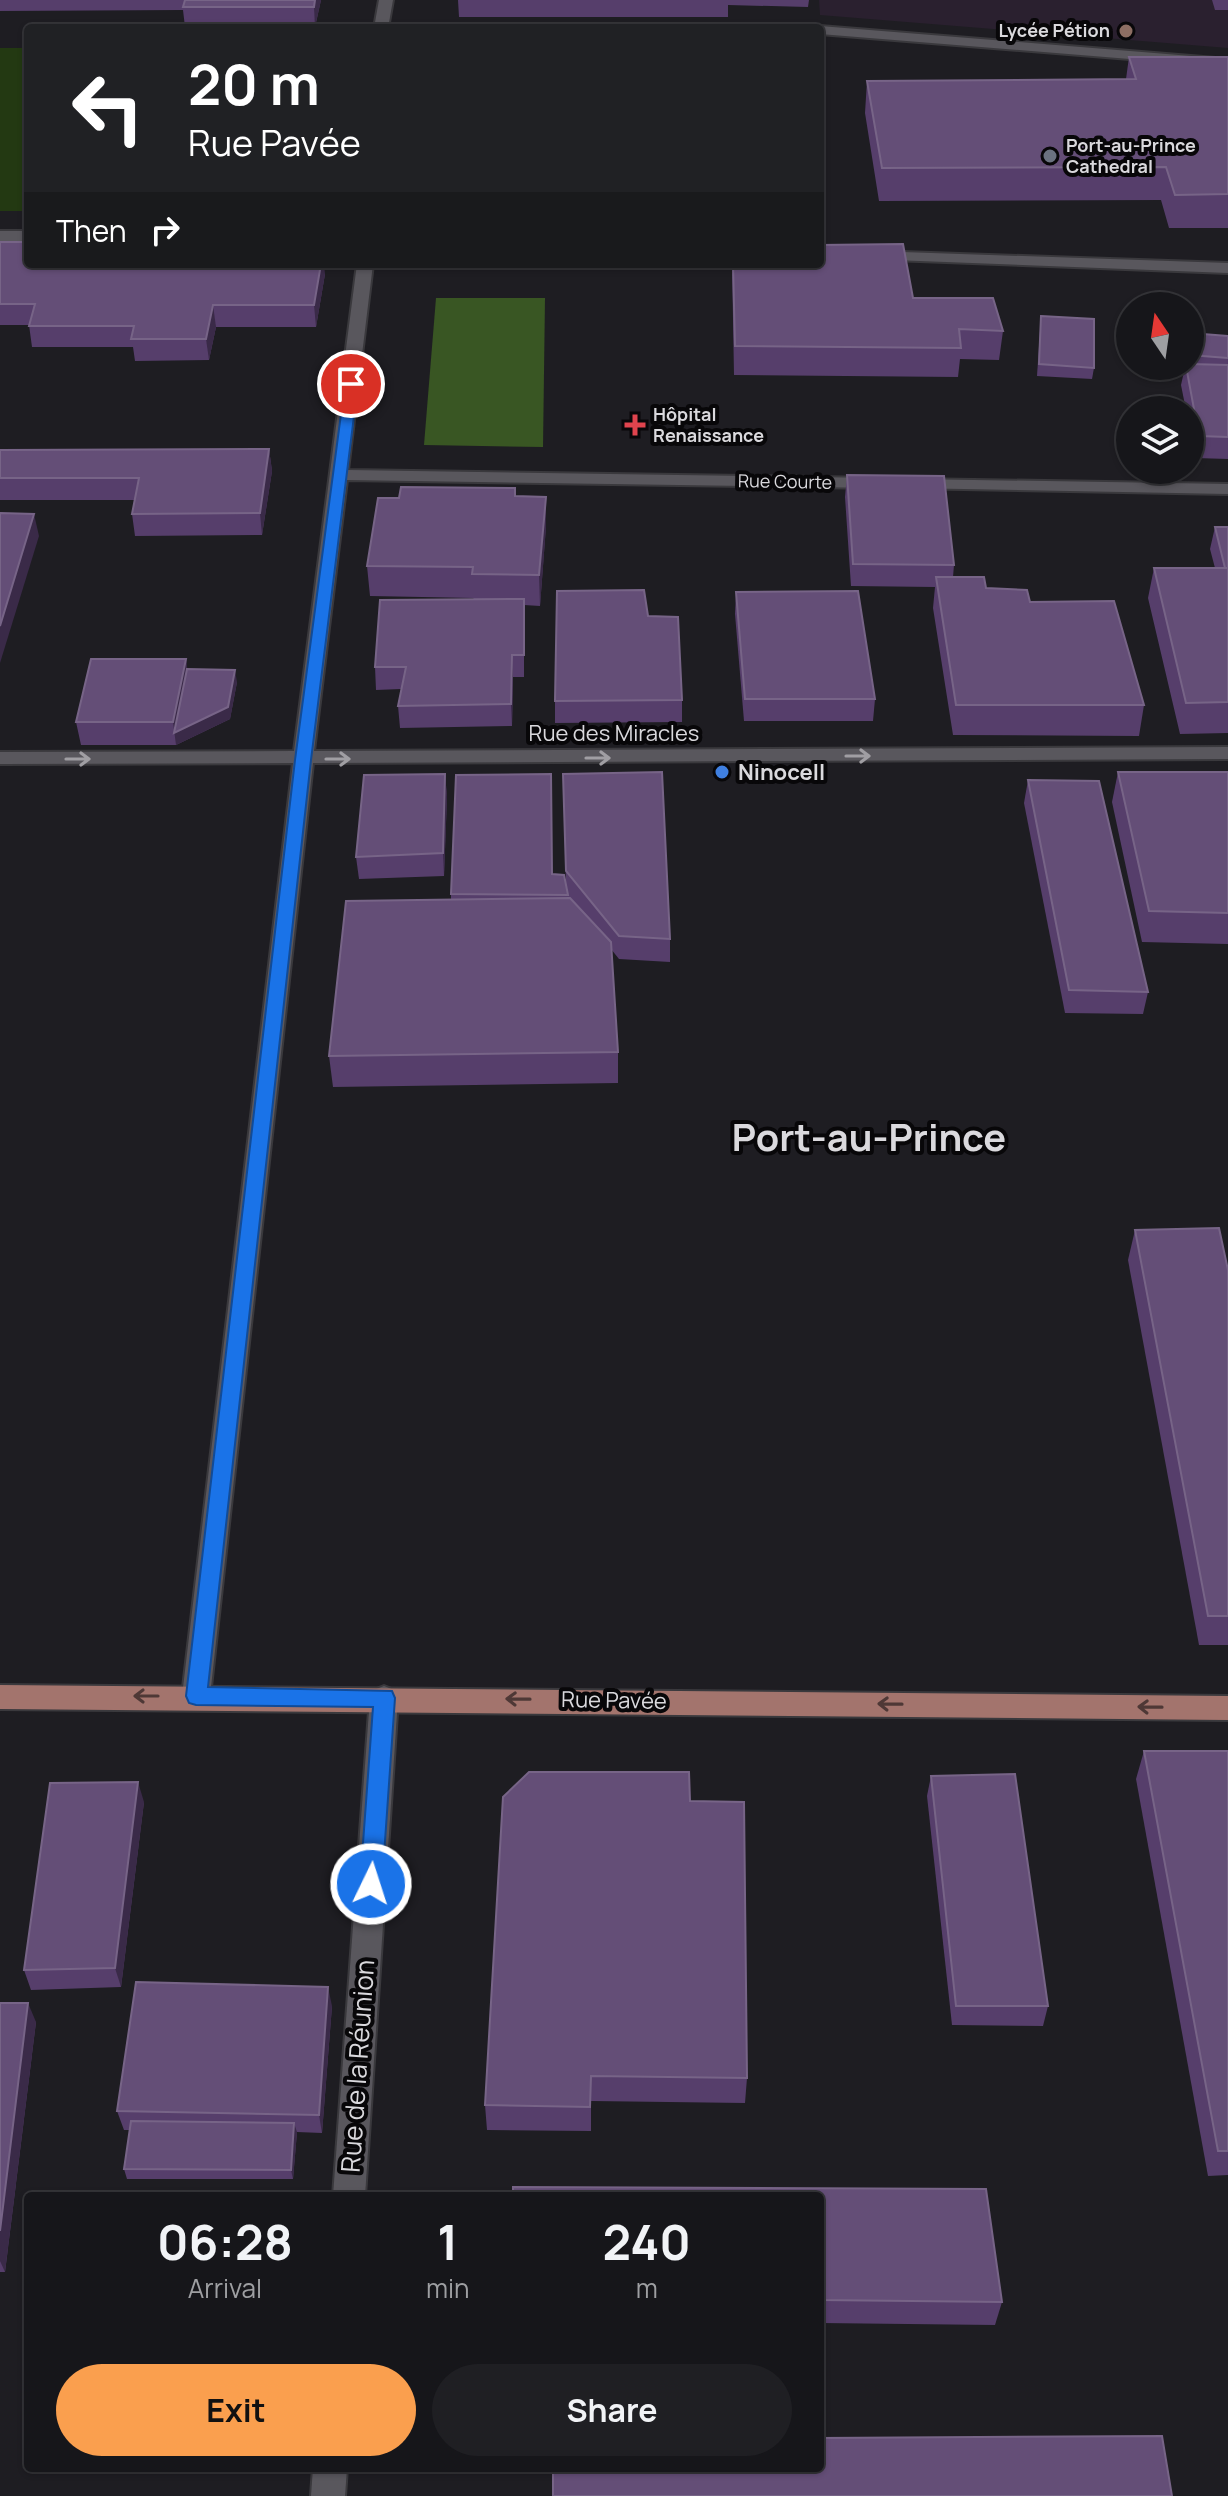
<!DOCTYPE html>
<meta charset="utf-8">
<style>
:root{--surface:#16161a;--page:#1f1f23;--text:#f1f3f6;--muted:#9e9fa2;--line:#353539;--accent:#fa9f4e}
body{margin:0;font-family:Manrope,sans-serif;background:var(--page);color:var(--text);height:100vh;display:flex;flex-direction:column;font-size:30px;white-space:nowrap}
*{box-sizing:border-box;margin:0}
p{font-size:26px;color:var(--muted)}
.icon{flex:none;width:44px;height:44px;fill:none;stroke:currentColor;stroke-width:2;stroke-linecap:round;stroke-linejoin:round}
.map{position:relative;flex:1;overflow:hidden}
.drawer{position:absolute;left:24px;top:2192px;width:800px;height:280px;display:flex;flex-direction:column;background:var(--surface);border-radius:8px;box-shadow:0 2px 6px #0004,0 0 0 2px var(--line)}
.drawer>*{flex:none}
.top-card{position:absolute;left:24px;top:24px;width:800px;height:244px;border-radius:8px;box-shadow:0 2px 6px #0004,0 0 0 2px var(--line);background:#202124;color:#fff;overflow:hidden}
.needle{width:52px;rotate:347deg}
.fabs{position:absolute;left:1116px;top:292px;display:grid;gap:16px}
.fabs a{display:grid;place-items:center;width:88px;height:88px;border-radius:50%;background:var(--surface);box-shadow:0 2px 6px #0004,0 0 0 2px var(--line);font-size:40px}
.pin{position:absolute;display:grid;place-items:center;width:68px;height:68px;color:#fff;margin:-34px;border:4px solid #fff;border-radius:50%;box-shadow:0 2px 8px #0007}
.me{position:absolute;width:88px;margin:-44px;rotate:4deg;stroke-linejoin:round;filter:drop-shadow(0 0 6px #0008)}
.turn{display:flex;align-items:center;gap:28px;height:168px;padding:0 32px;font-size:36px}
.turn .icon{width:104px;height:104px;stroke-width:2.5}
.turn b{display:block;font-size:56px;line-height:68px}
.then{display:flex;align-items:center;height:76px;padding:0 32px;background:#0003;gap:16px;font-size:30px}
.eta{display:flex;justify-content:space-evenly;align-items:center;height:136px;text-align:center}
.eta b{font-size:48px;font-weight:700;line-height:56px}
.cta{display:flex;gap:16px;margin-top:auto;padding:16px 32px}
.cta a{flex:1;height:92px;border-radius:48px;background:var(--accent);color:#111;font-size:32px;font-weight:700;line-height:92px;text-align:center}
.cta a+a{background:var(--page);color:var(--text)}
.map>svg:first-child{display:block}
.education{fill:#2a202f}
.green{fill:#233912}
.forest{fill:#395623}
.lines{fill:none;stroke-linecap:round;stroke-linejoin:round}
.minor-casing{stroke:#3a393d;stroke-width:4}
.major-casing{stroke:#3a393d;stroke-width:4}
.minor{fill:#59575d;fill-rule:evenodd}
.major{fill:#a3746d;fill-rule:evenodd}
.wall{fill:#563e6b}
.shaded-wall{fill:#3a2a48}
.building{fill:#644e77;stroke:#776487;stroke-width:2}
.oneway{stroke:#a09ea3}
.oneway2{stroke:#4e3836}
.route{fill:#1a73e8;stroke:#114b97;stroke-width:2}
.education-dot{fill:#8d6e63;stroke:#080709;stroke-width:3}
.worship-dot{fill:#6b7280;stroke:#080709;stroke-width:3}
.health-dot{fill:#e0444e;stroke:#080709;stroke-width:3}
.shop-dot{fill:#3f7fe0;stroke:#080709;stroke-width:3}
.labels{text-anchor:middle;stroke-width:8;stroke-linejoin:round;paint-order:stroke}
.far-poi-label{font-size:18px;font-weight:bold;fill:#dad9dd;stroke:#080709;text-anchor:start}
.far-street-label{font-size:18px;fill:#dad9dd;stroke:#080709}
.street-label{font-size:22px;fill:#dad9dd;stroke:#080709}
.poi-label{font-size:22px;font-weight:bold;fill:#dad9dd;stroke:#080709;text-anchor:start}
.near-street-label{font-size:26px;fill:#dad9dd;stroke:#080709}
.town-label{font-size:38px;font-weight:bold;fill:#dad9dd;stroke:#080709}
</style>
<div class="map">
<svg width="1228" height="2496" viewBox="0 0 1228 2496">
<rect width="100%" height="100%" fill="#1e1d22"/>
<path class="education" d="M 819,0 L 1228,0 L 1228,48 L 820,15 Z"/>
<rect class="green" x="0" y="48" width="28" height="163"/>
<path class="forest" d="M 436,298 L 545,298 L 543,447 L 424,445 Z"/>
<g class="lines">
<g class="minor-casing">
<g id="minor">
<path d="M 379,0 L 393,0 L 388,28 L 374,28 Z"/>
<path d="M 820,26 L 1228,59 L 1228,67 L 820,34 L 820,28 L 814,28 Z"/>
<rect x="0" y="231" width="28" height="10"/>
<path d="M 873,251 L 1228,263 L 1228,273 L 867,259 L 867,253 Z"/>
<path d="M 357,264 L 373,264 L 348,470 L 878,478 L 887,483 L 878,488 L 347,480 L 314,751 L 1228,747 L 1228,759 L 313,763 L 210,1696 L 206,1704 L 196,1708 L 186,1704 L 182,1696 L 293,763 L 0,764 L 0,752 L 294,751 Z"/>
<path d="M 914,479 L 1228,484 L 1228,494 L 908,488 L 908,480 Z"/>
<path d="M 384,1686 L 394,1690 L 398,1698 L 365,2196 L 333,2196 L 370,1698 L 374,1690 Z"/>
<path d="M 313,2468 L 347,2468 L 345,2496 L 311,2496 Z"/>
</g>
</g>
<g class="major-casing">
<path id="major" d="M 0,1685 L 1228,1696 L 1228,1720 L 0,1709 Z"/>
</g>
<use href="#minor" class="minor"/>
<use href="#major" class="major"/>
</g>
<g class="wall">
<path d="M 0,0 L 321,0 L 315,27 L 185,27 L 183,10 L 0,11 Z"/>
<path d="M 458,0 L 809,0 L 808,7 L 728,5 L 728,17 L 459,17 Z"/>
<path d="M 1212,0 L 1228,0 L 1228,10 L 1215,10 Z"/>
<path d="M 1129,57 L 1228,57 L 1228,228 L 1169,228 L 1161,200 L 879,201 L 865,113 L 867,81 L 1126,79 Z"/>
<path d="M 0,242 L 325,274 L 316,327 L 216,327 L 209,360 L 135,361 L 133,347 L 32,347 L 29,325 L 0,325 Z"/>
<path d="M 732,264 L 820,264 L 1003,331 L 999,360 L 960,359 L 958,377 L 734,375 Z"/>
<path d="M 1041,316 L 1094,368 L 1092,379 L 1037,376 Z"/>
<path d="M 1190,333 L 1228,336 L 1228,459 L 1195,458 L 1190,431 L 1190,410 L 1186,410 L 1181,385 L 1185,367 L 1178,366 L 1190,366 Z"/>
<path d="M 269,449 L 272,471 L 262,535 L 135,536 L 132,514 L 135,500 L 0,500 L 0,450 Z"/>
<path d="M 847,475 L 954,565 L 953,577 L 1030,602 L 1144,705 L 1139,736 L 953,735 L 933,608 L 935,587 L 851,586 L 845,497 Z"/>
<path d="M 515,488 L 516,496 L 546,497 L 546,526 L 540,606 L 524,605 L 524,677 L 513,677 L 512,726 L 400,728 L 398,706 L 401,689 L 376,690 L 375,667 L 474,599 L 473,598 L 370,596 L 367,566 L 399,498 Z"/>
<path d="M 1215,527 L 1228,527 L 1228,733 L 1180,734 L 1148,598 L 1154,568 L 1215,568 L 1210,549 Z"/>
<path d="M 736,592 L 875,699 L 873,721 L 744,721 L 735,614 Z"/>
<path d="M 648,616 L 682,700 L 682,722 L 555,723 L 555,701 Z"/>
<path d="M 186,659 L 187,669 L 237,682 L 230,719 L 176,745 L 81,745 L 76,722 Z"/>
<path d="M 1118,772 L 1228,772 L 1228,944 L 1142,942 L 1112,802 Z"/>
<path d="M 445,774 L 447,797 L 444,876 L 359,879 L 356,857 Z"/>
<path d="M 563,774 L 670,939 L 670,962 L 619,959 L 611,949 L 618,1052 L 618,1083 L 333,1087 L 329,1056 L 451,900 L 451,894 L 553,874 L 566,886 Z"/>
<path d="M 1028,780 L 1148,992 L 1143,1014 L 1065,1013 L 1024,803 Z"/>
<path d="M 1135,1230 L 1228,1270 L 1228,1645 L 1199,1645 L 1128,1260 Z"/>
<path d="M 1144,1751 L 1228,1751 L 1228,2175 L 1208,2176 L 1136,1779 Z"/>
<path d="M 931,1776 L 1048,2006 L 1043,2026 L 952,2025 L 927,1796 Z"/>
<path d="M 690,1801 L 747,2078 L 745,2103 L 591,2101 L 591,2131 L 487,2130 L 485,2105 Z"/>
<path d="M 144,1802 L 121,1987 L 31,1990 L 24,1970 Z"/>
<path d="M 0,2003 L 36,2022 L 5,2272 L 0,2272 Z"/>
<path d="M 332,2006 L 322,2133 L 297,2132 L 293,2179 L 127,2179 L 124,2169 L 130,2130 L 124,2130 L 117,2111 Z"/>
<path d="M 820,2196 L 1002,2302 L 995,2325 L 820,2323 Z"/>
</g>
<g class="shaded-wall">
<path d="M 315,0 L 321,0 L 315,27 L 314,7 Z"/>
<path d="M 321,264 L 324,264 L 325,274 L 316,327 L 314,305 Z"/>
<path d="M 213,305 L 216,327 L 209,360 L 206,339 Z"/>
<path d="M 269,449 L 272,471 L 262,535 L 260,513 Z"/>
<path d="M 546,497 L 546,526 L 540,606 L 539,575 Z"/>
<path d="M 34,514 L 39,536 L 0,663 L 0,626 Z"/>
<path d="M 512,655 L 513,677 L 512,726 L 511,704 Z"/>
<path d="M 186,659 L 189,681 L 235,670 L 237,682 L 230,719 L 176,745 L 173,722 Z"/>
<path d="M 445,774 L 447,797 L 444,876 L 443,853 Z"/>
<path d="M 138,1782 L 144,1802 L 121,1987 L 115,1968 Z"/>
<path d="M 328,1987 L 332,2006 L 322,2133 L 319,2115 Z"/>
<path d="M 28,2003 L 36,2022 L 5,2272 L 0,2261 L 0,2231 Z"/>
<path d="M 294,2123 L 297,2132 L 293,2179 L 291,2170 Z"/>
</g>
<g class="building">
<path d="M 185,0 L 315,0 L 314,7 L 183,7 Z"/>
<path d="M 1129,57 L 1228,57 L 1228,194 L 1175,195 L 1166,167 L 882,168 L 867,81 L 1136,79 Z"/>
<path d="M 0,242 L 28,242 L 28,264 L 321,264 L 314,305 L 213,305 L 206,339 L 131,339 L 134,326 L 29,326 L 35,304 L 0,304 Z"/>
<path d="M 903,244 L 913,298 L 993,298 L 1003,331 L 959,329 L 961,348 L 735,346 L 733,264 L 820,264 L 820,245 Z"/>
<path d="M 1041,316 L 1094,319 L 1094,368 L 1039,364 Z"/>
<path d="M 1190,333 L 1228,336 L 1228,358 L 1190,355 Z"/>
<path d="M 1190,364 L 1228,365 L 1228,437 L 1199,436 L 1186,366 L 1190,366 Z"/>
<path d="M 269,449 L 260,513 L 132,514 L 139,478 L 0,478 L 0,450 Z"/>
<path d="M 847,475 L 944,476 L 954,565 L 853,564 Z"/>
<path d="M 401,487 L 515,488 L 515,496 L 546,497 L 539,575 L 472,574 L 473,567 L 367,566 L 378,498 L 399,498 Z"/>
<path d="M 0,513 L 34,514 L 0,626 Z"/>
<path d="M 1215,527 L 1228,527 L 1228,568 L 1225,568 Z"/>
<path d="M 1154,568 L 1228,568 L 1228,702 L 1186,703 Z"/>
<path d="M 936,577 L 984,577 L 986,588 L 1027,590 L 1030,602 L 1114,601 L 1144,705 L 956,705 Z"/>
<path d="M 644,590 L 648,616 L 678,617 L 682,700 L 555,701 L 557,591 Z"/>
<path d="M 858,591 L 875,699 L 745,699 L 736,592 Z"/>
<path d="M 524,599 L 524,655 L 512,655 L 511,704 L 398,706 L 406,667 L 375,667 L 380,600 Z"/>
<path d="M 91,659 L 186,659 L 173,722 L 76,722 Z"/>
<path d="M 187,669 L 235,670 L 228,707 L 174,733 Z"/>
<path d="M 662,772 L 670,939 L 619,936 L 566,871 L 563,774 Z"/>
<path d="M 1118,772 L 1228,772 L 1228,913 L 1149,911 Z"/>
<path d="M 445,774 L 443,853 L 356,857 L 364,775 Z"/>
<path d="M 551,774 L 552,874 L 564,875 L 568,895 L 451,894 L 456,775 Z"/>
<path d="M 1028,780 L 1099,781 L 1148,992 L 1069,990 Z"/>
<path d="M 570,898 L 611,942 L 618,1052 L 329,1056 L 346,901 Z"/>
<path d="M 1219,1228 L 1228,1270 L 1228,1616 L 1208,1616 L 1135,1230 Z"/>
<path d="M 1144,1751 L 1228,1751 L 1228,2151 L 1218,2151 Z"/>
<path d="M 529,1772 L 689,1772 L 690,1801 L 744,1802 L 747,2078 L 591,2076 L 590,2107 L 485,2105 L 503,1797 Z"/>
<path d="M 1015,1774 L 1048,2006 L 956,2006 L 931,1776 Z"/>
<path d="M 138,1782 L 115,1968 L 24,1970 L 50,1783 Z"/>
<path d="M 136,1982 L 328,1987 L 319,2115 L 117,2111 Z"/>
<path d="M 0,2003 L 28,2003 L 0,2231 Z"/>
<path d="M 131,2121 L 294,2123 L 291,2170 L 124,2169 Z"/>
<path d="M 513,2187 L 986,2189 L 1002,2302 L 820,2300 L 820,2196 L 513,2196 Z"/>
<path d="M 1162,2436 L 1172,2496 L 553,2496 L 553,2468 L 820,2468 L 820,2438 Z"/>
</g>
<defs><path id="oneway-shaft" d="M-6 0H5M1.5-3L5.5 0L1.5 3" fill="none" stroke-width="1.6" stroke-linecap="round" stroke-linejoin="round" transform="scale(2)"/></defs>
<g class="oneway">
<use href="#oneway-shaft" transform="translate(858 756)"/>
<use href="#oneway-shaft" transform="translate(598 758)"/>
<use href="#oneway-shaft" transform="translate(78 759)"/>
<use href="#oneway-shaft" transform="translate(338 759)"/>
</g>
<g class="oneway2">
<use href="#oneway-shaft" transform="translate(146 1696) rotate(180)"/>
<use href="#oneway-shaft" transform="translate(518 1699) rotate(-179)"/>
<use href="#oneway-shaft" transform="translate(890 1704) rotate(-179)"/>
<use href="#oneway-shaft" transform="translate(1150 1707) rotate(-179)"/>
</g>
<path class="route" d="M 351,381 L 358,384 L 311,760 L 208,1687 L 392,1691 L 395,1698 L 382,1884 L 379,1892 L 371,1894 L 363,1892 L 360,1884 L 373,1707 L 196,1705 L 189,1703 L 186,1696 L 295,760 L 345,384 Z"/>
<circle class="education-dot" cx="1126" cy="31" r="8"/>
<circle class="worship-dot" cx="1050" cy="156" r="8"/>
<path class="health-dot" d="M631 413h8v8h8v8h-8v8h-8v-8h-8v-8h8z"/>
<circle class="shop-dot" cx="722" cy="772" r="8"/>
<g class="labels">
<g class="far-poi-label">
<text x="1110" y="37" text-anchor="end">Lycée Pétion</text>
<text x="1066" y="152">Port-au-Prince<tspan x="1066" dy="21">Cathedral</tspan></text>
<text x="653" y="421">Hôpital<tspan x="653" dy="21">Renaissance</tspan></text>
</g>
<g class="far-street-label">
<text transform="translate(785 482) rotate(1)" y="6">Rue Courte</text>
</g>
<g class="street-label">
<text x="614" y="741">Rue des Miracles</text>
<text transform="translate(614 1700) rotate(1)" y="8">Rue Pavée</text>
</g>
<g class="poi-label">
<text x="738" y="780">Ninocell</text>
</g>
<g class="near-street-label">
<text transform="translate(358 2066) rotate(-86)" y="9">Rue de la Réunion</text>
</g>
<g class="town-label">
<text x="869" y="1151">Port-au-Prince</text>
</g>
</g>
</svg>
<div class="fabs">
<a><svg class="needle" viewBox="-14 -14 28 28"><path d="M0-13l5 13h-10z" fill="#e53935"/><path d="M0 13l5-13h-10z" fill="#9e9fa2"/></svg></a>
<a><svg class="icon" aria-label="layers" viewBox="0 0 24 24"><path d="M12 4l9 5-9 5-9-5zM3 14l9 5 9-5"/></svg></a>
</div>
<div class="pin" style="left:351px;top:384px;background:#d93025"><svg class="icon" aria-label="arrive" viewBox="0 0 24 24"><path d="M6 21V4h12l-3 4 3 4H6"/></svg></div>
<svg class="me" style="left:371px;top:1884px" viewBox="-20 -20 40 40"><circle r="17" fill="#1a73e8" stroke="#fff" stroke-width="3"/><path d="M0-11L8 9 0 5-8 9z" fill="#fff"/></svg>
<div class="top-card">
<div class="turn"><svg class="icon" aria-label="left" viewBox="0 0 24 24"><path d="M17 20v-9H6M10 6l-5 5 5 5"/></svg><div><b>20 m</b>Rue Pavée</div></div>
<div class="then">Then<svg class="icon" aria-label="right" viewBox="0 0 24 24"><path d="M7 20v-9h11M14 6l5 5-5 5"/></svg></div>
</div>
<section class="drawer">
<div class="eta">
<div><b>06:28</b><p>Arrival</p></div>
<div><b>1</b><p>min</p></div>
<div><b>240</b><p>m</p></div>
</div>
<div class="cta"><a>Exit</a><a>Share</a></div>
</section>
</div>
